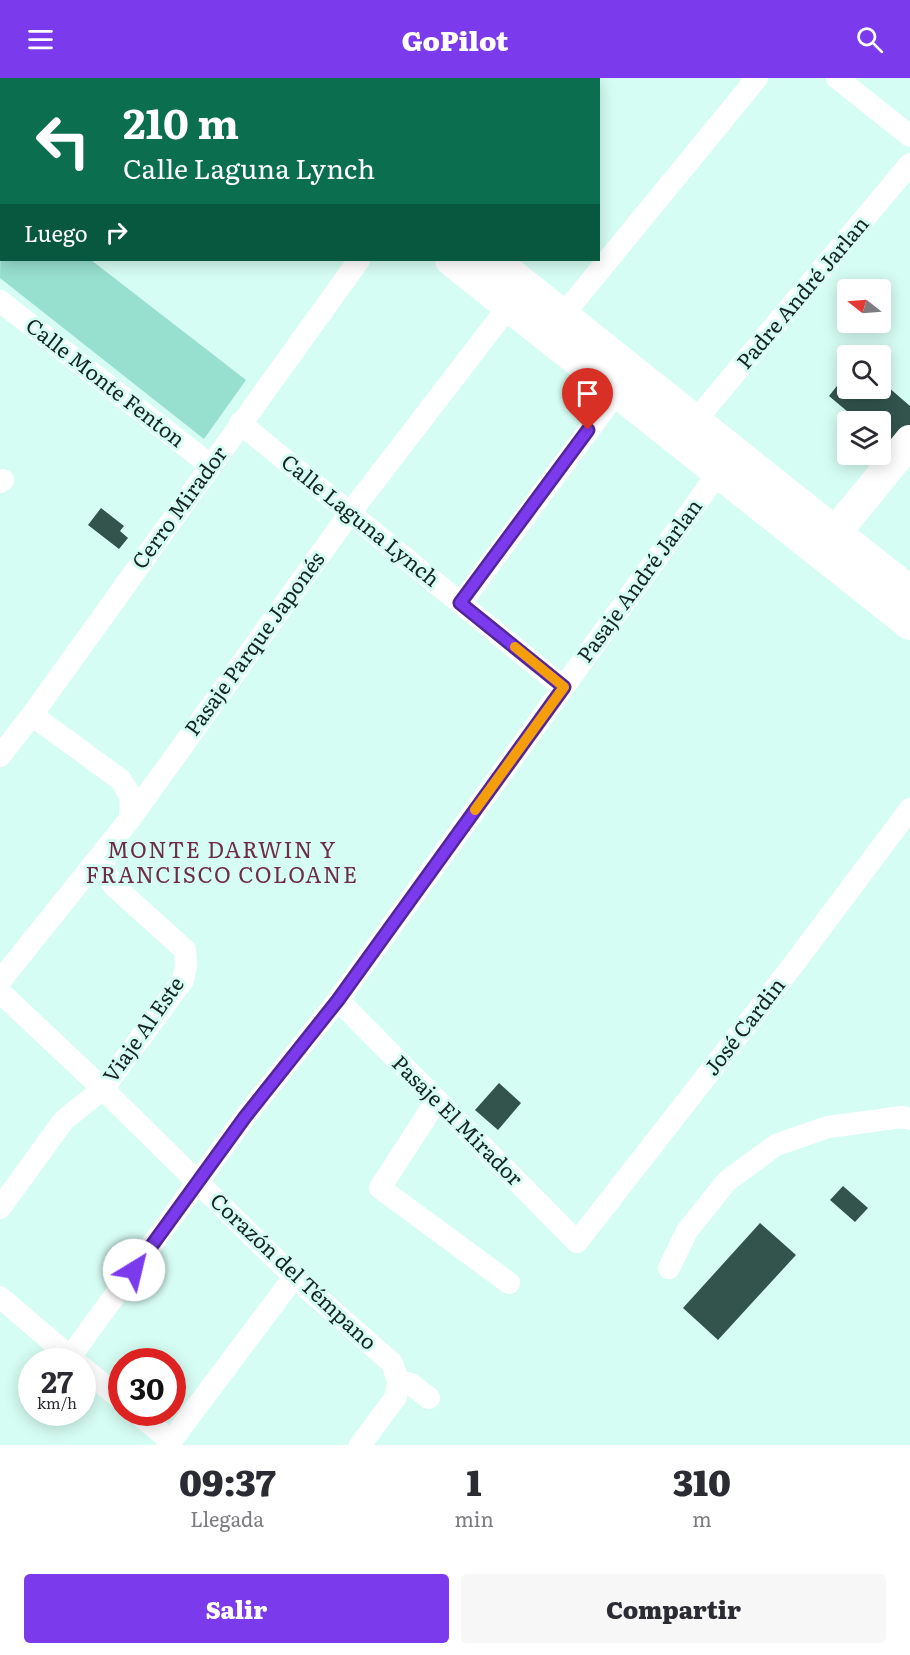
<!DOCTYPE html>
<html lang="es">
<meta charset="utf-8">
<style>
:root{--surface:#fff;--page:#f7f7f7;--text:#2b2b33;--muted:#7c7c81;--accent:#7c3aed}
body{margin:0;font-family:Literata,serif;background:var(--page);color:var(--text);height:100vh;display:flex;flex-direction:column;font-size:22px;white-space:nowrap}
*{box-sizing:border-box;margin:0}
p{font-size:20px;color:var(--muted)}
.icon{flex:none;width:33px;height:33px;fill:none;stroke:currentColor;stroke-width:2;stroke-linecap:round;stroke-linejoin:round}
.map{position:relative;height:1367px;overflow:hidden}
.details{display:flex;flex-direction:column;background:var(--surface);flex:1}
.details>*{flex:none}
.guide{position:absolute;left:0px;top:0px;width:600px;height:183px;box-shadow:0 3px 15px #0003;background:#0b6e4f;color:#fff;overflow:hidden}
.needle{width:39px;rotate:287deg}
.controls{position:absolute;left:837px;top:201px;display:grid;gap:12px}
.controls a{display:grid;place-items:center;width:54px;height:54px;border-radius:6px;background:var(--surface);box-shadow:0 3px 15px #0003;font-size:30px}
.speed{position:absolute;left:18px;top:1270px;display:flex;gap:12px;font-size:30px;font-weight:700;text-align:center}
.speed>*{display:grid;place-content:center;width:78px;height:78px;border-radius:50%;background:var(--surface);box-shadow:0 3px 15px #0003;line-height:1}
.speed small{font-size:15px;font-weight:400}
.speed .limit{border:9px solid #d22;background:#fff;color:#111}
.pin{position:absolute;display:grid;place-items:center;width:51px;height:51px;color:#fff;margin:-62px -26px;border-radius:50% 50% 50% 0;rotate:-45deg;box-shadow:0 0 6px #0007}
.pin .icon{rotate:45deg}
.me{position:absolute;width:66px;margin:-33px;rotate:36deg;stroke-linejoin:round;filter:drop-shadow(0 0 4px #0008)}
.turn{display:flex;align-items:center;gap:21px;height:126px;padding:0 24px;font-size:27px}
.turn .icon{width:78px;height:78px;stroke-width:2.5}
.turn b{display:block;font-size:42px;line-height:51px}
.then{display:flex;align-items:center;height:57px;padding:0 24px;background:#0003;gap:12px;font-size:22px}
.eta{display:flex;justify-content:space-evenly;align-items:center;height:102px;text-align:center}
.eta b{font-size:36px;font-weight:800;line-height:42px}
.primary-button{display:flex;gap:12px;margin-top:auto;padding:12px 24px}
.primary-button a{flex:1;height:69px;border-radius:6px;background:var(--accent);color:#fff;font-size:24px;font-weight:800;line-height:69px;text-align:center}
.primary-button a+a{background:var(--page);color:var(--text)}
header{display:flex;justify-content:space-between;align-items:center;height:78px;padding:0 24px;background:var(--accent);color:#fff;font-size:27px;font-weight:800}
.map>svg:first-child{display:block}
.green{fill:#97dfcf}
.building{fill:#32544d}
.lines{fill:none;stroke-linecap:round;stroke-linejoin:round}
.street{stroke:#fff;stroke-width:22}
.secondary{stroke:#fff;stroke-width:32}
.route-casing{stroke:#51269a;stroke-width:15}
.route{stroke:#7c3aed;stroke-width:10}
.slow{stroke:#f59e0b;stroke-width:10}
.labels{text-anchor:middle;stroke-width:6;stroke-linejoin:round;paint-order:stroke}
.street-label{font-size:21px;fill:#172522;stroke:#d6fdf3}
.neighbourhood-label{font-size:22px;letter-spacing:1.5px;fill:#6f2c46;stroke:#d6fdf3}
</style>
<header><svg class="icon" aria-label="menu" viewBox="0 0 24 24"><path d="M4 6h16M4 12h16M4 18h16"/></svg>GoPilot<svg class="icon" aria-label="search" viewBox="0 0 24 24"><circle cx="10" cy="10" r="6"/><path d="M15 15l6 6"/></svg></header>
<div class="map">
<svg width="910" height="1367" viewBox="0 0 910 1367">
<rect width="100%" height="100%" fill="#d6fdf3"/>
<path class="green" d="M 1,153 L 2,182 L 91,182 L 246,302 L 204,361 L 0,200 Z"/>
<g class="building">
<path d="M 848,294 L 848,310 L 880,310 L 880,302 L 910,328 L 910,355 L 895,372 L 880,361 L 880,344 L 860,344 L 829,318 Z"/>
<path d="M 101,430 L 124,448 L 120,453 L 128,460 L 119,471 L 88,447 Z"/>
<path d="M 499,1005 L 521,1025 L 498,1052 L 475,1032 Z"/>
<path d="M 843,1108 L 868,1130 L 855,1144 L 830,1122 Z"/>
<path d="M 760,1145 L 796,1177 L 718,1262 L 683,1230 Z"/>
</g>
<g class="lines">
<g class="street">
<path d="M 837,0 L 910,58"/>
<path d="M 332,2 L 333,0"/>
<path d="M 546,2 L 547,0"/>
<path d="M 0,137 L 2,134"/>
<path d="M 0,223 L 210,387"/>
<path d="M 563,237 L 757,0"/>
<path d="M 695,343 L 910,86"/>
<path d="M 240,345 L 563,609"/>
<path d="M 0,404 L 3,402"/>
<path d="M 461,525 L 617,314"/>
<path d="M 32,637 L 121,702 L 131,719 L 130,741"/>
<path d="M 0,678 L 32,637 L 359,182"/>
<path d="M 0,903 L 130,741 L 350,435 L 509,228"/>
<path d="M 0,914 L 103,1011 L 294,1199 L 392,1285 L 398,1303 L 396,1319 L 360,1367"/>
<path d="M 338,922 L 577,1164 L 790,891 L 910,731"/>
<path d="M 437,1022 L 380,1110 L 509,1205"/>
<path d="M 0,1130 L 64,1042 L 103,1011 L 183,902 L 186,888 L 185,872 L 114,808 L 103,790 L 107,770"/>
<path d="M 669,1190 L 687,1153 L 727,1103 L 776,1067 L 828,1049 L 902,1039 L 910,1041"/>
<path d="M 0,1219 L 76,1284"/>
<path d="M 70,1279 L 245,1039 L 338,922 L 719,394"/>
<path d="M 82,1289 L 122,1322"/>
<path d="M 398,1303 L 411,1306 L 429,1320"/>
<path d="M 137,1335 L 171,1363"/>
<path d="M 168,1367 L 294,1199"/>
</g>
<g class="secondary">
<path d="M 221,0 L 223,2"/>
<path d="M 265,0 L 266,2"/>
<path d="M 451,182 L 910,546"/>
<path d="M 493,182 L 910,514"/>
<path d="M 822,471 L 910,363"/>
</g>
</g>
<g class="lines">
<g class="route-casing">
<path id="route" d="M 134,1192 L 245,1039 L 338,922 L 564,609 L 460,525 L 588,352"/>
</g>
<use href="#route" class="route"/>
<path class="slow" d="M 475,732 L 564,609 L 515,569"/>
</g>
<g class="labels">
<g class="street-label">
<text transform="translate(803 215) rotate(-50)" y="7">Padre André Jarlan</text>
<text transform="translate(105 305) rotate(38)" y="7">Calle Monte Fenton</text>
<text transform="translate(180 430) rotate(-54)" y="7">Cerro Mirador</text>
<text transform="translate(360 443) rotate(39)" y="7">Calle Laguna Lynch</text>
<text transform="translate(640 503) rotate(-54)" y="7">Pasaje André Jarlan</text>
<text transform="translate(255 566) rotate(-54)" y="7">Pasaje Parque Japonés</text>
<text transform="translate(745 949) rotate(-52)" y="7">José Cardin</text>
<text transform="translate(144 952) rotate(-55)" y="7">Viaje Al Este</text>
<text transform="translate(457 1043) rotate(45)" y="7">Pasaje El Mirador</text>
<text transform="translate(293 1194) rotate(43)" y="7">Corazón del Témpano</text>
</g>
<g class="neighbourhood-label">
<text x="222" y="780">MONTE DARWIN Y<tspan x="222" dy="25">FRANCISCO COLOANE</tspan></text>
</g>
</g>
</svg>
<div class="controls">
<a><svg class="needle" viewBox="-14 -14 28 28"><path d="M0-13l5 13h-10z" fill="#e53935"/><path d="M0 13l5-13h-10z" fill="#7c7c81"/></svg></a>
<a><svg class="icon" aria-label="search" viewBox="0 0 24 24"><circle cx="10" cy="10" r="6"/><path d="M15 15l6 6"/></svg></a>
<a><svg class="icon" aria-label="layers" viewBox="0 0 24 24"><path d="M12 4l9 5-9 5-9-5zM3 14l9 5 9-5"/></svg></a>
</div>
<div class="speed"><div>27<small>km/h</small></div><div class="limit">30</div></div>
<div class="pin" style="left:588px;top:352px;background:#d93025"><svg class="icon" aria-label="arrive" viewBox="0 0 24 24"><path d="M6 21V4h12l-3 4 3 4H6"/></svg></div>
<svg class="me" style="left:134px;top:1192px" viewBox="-20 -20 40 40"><circle r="19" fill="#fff"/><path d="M0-13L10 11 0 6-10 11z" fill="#7c3aed"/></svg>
<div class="guide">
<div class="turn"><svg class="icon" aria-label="left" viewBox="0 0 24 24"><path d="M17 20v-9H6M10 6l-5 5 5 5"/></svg><div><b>210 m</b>Calle Laguna Lynch</div></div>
<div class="then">Luego<svg class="icon" aria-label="right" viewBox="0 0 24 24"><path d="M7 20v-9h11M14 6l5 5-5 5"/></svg></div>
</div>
</div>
<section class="details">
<div class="eta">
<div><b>09:37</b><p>Llegada</p></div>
<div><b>1</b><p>min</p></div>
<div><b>310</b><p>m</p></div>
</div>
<div class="primary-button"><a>Salir</a><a>Compartir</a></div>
</section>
